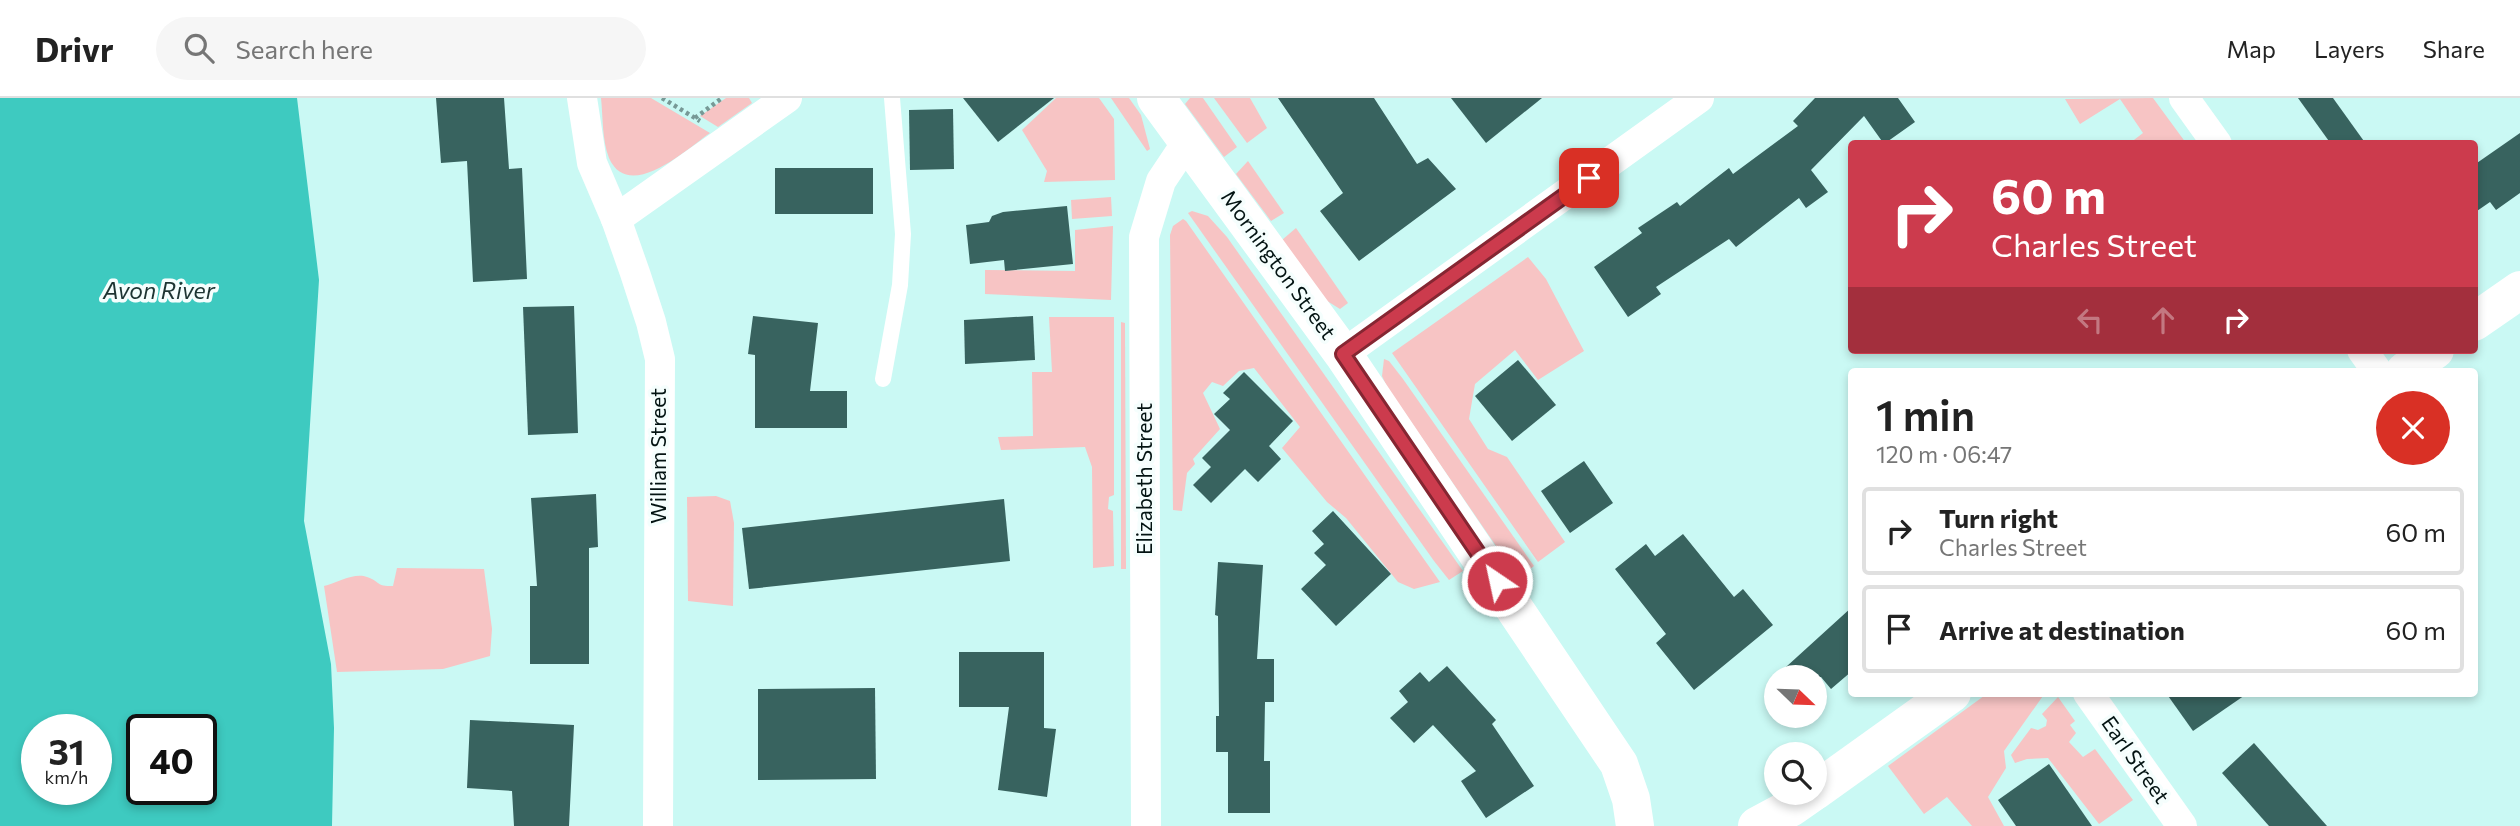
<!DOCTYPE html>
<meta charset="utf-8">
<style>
:root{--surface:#fff;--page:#f6f6f6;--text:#222;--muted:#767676;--line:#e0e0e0}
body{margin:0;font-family:Commissioner,sans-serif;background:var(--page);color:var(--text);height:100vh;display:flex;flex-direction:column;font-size:26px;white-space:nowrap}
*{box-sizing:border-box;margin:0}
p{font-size:23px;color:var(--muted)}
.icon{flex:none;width:38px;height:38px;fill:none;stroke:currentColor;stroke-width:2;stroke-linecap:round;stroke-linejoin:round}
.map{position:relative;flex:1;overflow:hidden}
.panel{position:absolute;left:1848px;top:270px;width:630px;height:329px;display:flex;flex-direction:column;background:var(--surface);border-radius:7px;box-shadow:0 4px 10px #0003}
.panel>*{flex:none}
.top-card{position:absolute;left:1848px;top:42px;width:630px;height:214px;border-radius:7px;box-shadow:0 4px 10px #0003;background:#cc3b4d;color:#fff;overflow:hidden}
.needle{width:46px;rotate:113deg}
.fabs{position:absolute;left:1764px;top:567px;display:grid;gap:14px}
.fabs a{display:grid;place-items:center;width:63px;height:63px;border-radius:50%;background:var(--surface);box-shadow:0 4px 10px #0003;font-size:35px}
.speed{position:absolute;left:21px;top:616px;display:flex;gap:14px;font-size:35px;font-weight:700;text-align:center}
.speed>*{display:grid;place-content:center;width:91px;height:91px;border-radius:50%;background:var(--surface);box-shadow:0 4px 10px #0003;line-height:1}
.speed small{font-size:18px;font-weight:400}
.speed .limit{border:4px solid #111;border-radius:10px;background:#fff;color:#111}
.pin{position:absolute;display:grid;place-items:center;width:60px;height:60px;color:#fff;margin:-30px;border-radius:14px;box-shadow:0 4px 10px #0006}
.me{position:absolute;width:77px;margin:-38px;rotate:326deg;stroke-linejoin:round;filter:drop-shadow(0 0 5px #0008)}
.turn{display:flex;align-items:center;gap:24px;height:147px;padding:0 28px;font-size:32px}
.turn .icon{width:91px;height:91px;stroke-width:2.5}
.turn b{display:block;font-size:49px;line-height:60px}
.lanes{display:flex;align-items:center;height:66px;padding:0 28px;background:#0003;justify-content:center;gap:35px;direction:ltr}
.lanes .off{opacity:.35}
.round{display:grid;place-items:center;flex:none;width:74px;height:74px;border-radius:37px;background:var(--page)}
.head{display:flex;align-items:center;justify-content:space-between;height:119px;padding:0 28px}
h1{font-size:42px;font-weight:600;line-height:52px}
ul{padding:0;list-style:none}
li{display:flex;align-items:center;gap:21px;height:88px;margin:0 14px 10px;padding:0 14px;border:4px solid var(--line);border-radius:7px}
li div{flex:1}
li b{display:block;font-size:26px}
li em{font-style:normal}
header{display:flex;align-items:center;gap:42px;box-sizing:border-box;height:98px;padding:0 35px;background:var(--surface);border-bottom:2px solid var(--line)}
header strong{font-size:33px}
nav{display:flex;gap:38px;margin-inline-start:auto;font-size:24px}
.search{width:490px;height:63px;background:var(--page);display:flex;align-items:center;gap:18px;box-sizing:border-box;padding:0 24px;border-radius:38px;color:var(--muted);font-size:26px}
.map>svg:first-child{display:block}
.green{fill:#f7c4c4}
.water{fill:#3ecac0;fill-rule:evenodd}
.building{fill:#38635f}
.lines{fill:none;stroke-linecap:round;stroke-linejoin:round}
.path{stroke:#779996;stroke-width:4.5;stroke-dasharray:3.5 3.5;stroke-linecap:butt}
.lane{stroke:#fff;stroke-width:16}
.street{stroke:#fff;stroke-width:30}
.secondary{stroke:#fff;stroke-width:38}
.route-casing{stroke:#852632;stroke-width:18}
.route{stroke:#cc3b4d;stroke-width:12}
.labels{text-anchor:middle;stroke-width:7;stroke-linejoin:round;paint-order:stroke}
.street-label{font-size:21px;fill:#031312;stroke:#f5fefd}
.water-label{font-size:23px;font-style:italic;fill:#1d3432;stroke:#f5fefd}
</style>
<header>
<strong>Drivr</strong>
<div class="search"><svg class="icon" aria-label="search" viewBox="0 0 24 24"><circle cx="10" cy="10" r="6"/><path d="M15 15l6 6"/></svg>Search here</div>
<nav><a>Map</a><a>Layers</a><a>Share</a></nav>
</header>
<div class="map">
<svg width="2520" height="728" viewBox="0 0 2520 728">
<rect width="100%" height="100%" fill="#caf9f4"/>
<g class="green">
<path d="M 601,0 L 651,0 L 710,35 C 687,51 629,105 609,60 C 602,42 603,19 601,0 Z"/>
<path d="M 726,0 L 749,0 L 752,5 L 718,29 L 700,18 Z"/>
<path d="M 1056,0 L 1099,0 L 1114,21 L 1115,82 L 1044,84 L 1047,73 L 1022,32 Z"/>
<path d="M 1111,0 L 1129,0 L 1141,17 L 1150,51 L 1147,53 Z"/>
<path d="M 1190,0 L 1203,0 L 1237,49 L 1224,59 L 1185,6 Z"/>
<path d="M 1214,0 L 1250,0 L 1267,30 L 1247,45 Z"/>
<path d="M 2153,0 L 2186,45 L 2130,45 L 2143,35 L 2120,1 L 2080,26 L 2065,1 Z"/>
<path d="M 1248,63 L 1284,115 L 1271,123 L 1236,76 Z"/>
<path d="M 1111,99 L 1112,118 L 1072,121 L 1071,102 Z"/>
<path d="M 1192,113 L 1208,118 L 1227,139 L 1463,473 L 1449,482 L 1434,463 L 1188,115 Z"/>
<path d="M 1183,121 L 1186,123 L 1440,484 L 1414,491 L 1398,484 L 1346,420 L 1327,404 L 1282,350 L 1300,329 L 1254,270 L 1239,273 L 1223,288 L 1212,284 L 1203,295 L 1220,331 L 1193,361 L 1195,366 L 1187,375 L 1182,413 L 1173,412 L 1170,137 L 1173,128 Z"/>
<path d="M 1113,128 L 1111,202 L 985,196 L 985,172 L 1075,173 L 1075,132 Z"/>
<path d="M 1296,130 L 1348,205 L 1340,211 L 1324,201 L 1282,142 Z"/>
<path d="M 1528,159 L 1546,181 L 1584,253 L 1538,282 L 1515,252 L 1475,286 L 1469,321 L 1488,351 L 1507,359 L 1565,444 L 1538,464 L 1392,255 Z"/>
<path d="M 1049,219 L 1114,219 L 1114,397 L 1109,399 L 1108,411 L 1113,413 L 1114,468 L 1093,470 L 1092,369 L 1085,349 L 1001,352 L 998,339 L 1033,338 L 1032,274 L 1052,274 Z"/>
<path d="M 1121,224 L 1125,225 L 1126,471 L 1121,471 Z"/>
<path d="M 1384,261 L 1389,263 L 1403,281 L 1534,468 L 1518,480 L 1387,289 L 1382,278 Z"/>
<path d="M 716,398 L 730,403 L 734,425 L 733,508 L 688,503 L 687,399 Z"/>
<path d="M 397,470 L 484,471 L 492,531 L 490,558 L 443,571 L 337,574 L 324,488 C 336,485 355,474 367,479 C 380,483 376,489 393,488 Z"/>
<path d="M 1988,595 L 2045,595 L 2004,653 L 2006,670 L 1988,699 L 2004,728 L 1972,728 L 1947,699 L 1924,716 L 1888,668 Z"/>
<path d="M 2058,599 L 2075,623 L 2070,627 L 2076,635 L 2069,644 L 2083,659 L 2095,651 L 2133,702 L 2099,726 L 2048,660 L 2027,661 L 2015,665 L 2011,657 L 2031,630 L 2038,632 L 2046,628 L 2047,622 L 2042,616 Z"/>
</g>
<path class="water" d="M 0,0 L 297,0 L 319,182 L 304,423 L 331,566 L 334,630 L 332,728 L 0,728 ZM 37,632 L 96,632 L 96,691 L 37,691 ZM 142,632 L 201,632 L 201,691 L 142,691 Z"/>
<g class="building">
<path d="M 436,0 L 504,0 L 509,71 L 522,70 L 527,181 L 473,184 L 467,63 L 441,65 Z"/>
<path d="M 963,0 L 1054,0 L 998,44 Z"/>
<path d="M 1278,0 L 1374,0 L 1417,66 L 1428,60 L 1456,91 L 1359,163 L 1320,113 L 1343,95 Z"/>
<path d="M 1451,0 L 1542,0 L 1486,45 Z"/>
<path d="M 1815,0 L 1898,0 L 1915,24 L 1884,46 L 1864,18 L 1811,72 L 1828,94 L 1806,110 L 1799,100 L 1736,149 L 1729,141 L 1656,189 L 1661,196 L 1628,219 L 1594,169 L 1642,135 L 1638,130 L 1677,104 L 1680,108 L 1729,70 L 1733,76 L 1798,28 L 1793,23 Z"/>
<path d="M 2298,0 L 2333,0 L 2366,46 L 2331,46 Z"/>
<path d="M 953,11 L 954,71 L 910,72 L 909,12 Z"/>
<path d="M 2520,35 L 2520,95 L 2496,112 L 2490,104 L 2474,115 L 2474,67 Z"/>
<rect x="775" y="70" width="98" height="46"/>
<path d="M 1067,108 L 1073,166 L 1005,173 L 1004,162 L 970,166 L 966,127 L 989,124 L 992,118 L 1003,114 Z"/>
<path d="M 574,208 L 578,335 L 528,337 L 523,209 Z"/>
<path d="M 753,218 L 818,225 L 810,293 L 847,293 L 847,330 L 755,330 L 755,257 L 748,256 Z"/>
<path d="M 1033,218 L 1035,262 L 965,266 L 964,222 Z"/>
<path d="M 1518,262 L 1556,307 L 1512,343 L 1475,298 Z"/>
<path d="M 1244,274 L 1293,323 L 1269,348 L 1281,361 L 1258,384 L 1245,371 L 1211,405 L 1193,387 L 1211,369 L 1202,360 L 1230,332 L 1214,316 L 1230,301 L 1223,295 Z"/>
<path d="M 1584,363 L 1613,405 L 1570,435 L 1541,393 Z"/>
<path d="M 596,396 L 598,449 L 589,450 L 589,566 L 530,566 L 530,488 L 537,488 L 531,400 Z"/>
<path d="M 1004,401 L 1010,463 L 749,491 L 742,430 Z"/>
<path d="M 1333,413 L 1391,476 L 1336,528 L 1301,491 L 1326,467 L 1314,455 L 1324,446 L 1312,433 Z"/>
<path d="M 1683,436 L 1734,499 L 1743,491 L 1773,527 L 1694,592 L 1656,545 L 1666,536 L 1615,471 L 1646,446 L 1655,458 Z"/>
<path d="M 1218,464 L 1263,467 L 1257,561 L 1274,561 L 1274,604 L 1265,604 L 1264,663 L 1270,663 L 1270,715 L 1228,715 L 1228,654 L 1216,654 L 1216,618 L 1219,618 L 1218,518 L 1215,517 Z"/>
<path d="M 1852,509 L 1852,573 L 1831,591 L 1821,579 L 1775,579 Z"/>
<path d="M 959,554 L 1044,554 L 1044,630 L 1056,631 L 1047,699 L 998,692 L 1009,609 L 959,609 Z"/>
<path d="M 1447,568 L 1496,622 L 1492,626 L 1534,688 L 1486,720 L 1461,683 L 1476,673 L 1433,627 L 1414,645 L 1390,620 L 1408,604 L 1399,593 L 1420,574 L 1429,584 Z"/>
<path d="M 875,590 L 876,681 L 758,682 L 758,591 Z"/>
<path d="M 2166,595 L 2248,595 L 2193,633 Z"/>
<path d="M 470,622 L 574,627 L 569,728 L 514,728 L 512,693 L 467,690 Z"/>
<path d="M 2254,645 L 2327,728 L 2269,728 L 2222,675 Z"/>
<path d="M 2049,666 L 2092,728 L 2016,728 L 1998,702 Z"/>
</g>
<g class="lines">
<g class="path">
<path d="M 662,0 L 700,23"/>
<path d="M 695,20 L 722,0"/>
</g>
<path class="lane" d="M 883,281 L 900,187 L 903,136 L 892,0"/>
<g class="street">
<path d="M 582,0 L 592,65 L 616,121 L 635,175 L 651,224 L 660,261 L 658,728"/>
<path d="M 2184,0 L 2217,46"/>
<path d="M 616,121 L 787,0"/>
<path d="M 2362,252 L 2377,273"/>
<path d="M 1343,256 L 1699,0"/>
<path d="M 2088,595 L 2182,728"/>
<path d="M 1146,728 L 1144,139 L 1161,83 L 1187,44"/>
</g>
<g class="secondary">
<path d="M 1156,0 L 1343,256 L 1619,666 L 1631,701 L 1635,728"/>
<path d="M 2474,224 L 2520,192"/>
<path d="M 2405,273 L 2435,252"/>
<path d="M 1815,693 L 1952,595"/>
<path d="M 1757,728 L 1792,709 L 1812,695"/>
</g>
</g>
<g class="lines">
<g class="route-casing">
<path id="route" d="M 1497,483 L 1343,256 L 1589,80"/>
</g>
<use href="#route" class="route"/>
</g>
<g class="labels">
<g class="street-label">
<text transform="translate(1278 167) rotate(54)" y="7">Mornington Street</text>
<text transform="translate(659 358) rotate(-90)" y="7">William Street</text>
<text transform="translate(1145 381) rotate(-90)" y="7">Elizabeth Street</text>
<text transform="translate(2135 662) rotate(55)" y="7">Earl Street</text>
</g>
<g class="water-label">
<text x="159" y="201">Avon River</text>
</g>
</g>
</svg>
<div class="fabs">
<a><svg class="needle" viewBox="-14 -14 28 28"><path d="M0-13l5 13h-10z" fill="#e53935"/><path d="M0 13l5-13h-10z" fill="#767676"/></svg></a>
<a><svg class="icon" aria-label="search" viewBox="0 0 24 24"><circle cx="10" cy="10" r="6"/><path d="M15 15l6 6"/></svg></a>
</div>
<div class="speed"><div>31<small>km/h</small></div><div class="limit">40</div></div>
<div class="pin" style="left:1589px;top:80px;background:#d93025"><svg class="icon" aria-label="arrive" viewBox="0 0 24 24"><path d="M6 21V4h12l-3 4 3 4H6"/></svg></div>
<svg class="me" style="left:1497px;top:483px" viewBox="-20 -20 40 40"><circle r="17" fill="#cc3b4d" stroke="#fff" stroke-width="3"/><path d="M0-11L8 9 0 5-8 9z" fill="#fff"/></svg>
<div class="top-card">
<div class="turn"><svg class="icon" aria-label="right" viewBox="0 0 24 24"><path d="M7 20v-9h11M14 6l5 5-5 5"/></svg><div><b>60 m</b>Charles Street</div></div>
<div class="lanes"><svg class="icon off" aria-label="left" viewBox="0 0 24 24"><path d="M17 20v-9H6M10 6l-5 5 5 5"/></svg><svg class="icon off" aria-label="ahead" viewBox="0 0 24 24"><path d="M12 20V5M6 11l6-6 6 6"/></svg><svg class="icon" aria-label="right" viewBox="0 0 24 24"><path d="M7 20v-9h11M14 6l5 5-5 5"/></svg></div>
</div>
<section class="panel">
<div class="head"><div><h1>1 min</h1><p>120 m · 06:47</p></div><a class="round" style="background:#d93025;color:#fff"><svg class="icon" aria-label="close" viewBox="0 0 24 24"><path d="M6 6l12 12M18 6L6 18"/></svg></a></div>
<ul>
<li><svg class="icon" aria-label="right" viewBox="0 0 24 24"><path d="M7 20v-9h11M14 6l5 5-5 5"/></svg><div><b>Turn right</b><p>Charles Street</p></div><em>60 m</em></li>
<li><svg class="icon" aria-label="arrive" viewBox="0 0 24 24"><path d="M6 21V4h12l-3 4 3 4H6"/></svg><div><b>Arrive at destination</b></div><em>60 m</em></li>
</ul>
</section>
</div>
